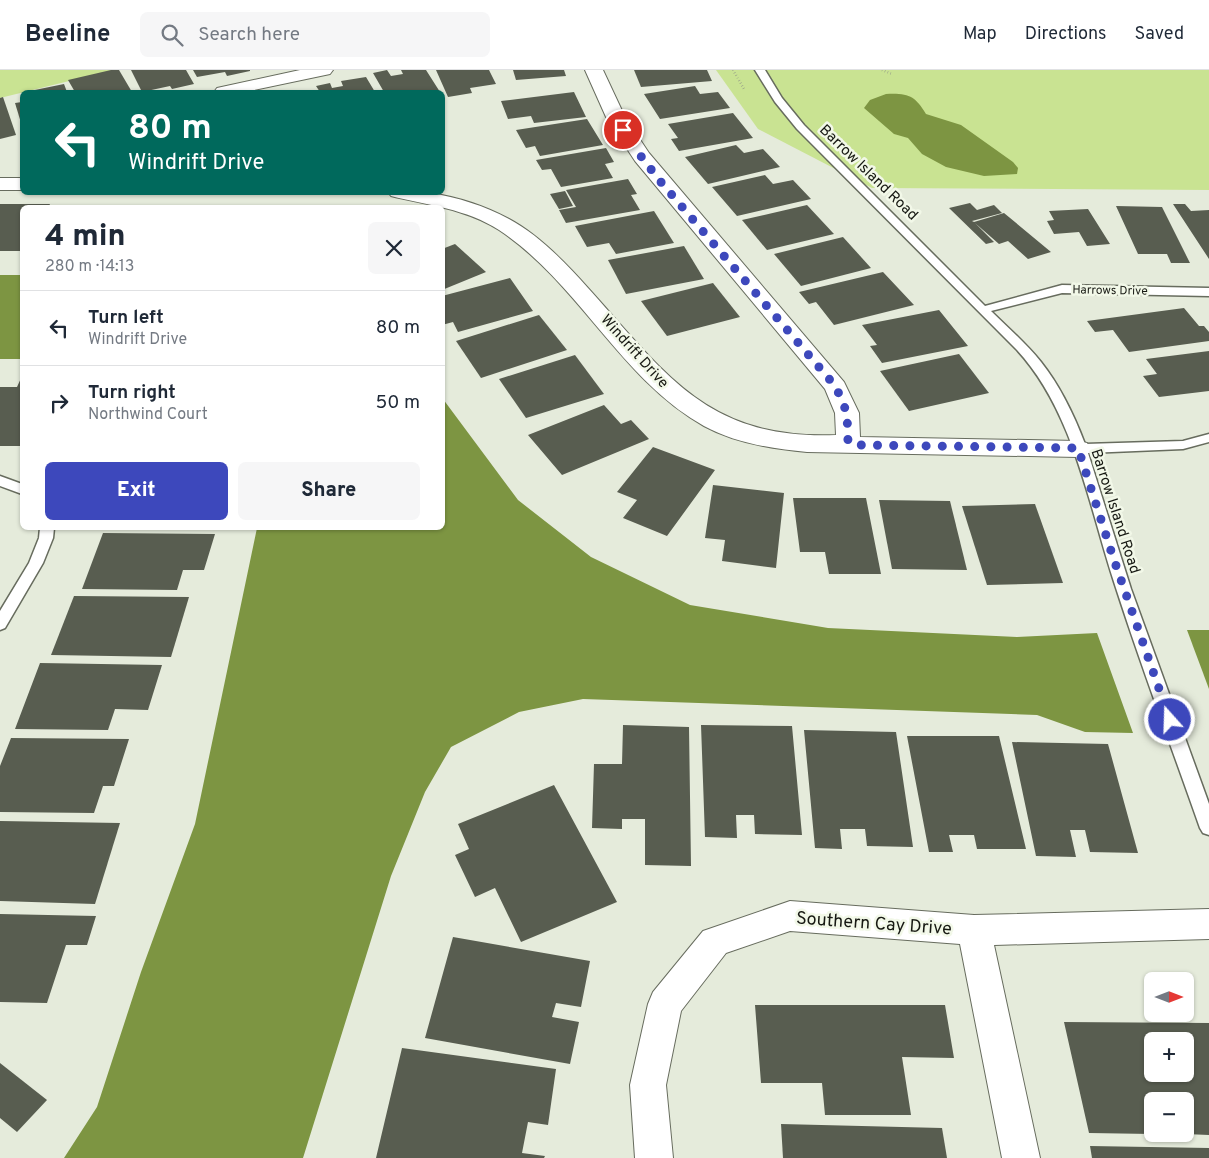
<!DOCTYPE html>
<meta charset="utf-8">
<style>
:root{--surface:#fff;--page:#f6f6f7;--text:#1f2937;--muted:#747a83;--line:#e0e1e3;--accent:#3d48bc}
body{margin:0;font-family:Overpass,sans-serif;background:var(--page);color:var(--text);height:100vh;display:flex;flex-direction:column;font-size:19px;white-space:nowrap}
*{box-sizing:border-box;margin:0}
p{font-size:16px;color:var(--muted)}
.icon{flex:none;width:28px;height:28px;fill:none;stroke:currentColor;stroke-width:2;stroke-linecap:round;stroke-linejoin:round}
.map{position:relative;flex:1;overflow:hidden}
.details{position:absolute;left:20px;top:135px;width:425px;height:325px;display:flex;flex-direction:column;background:var(--surface);border-radius:8px;box-shadow:0 1px 4px #0004}
.details>*{flex:none}
.top-card{position:absolute;left:20px;top:20px;width:425px;height:105px;border-radius:8px;box-shadow:0 1px 4px #0004;background:#00695c;color:#fff;overflow:hidden}
.needle{width:32px;rotate:90deg}
.tools{position:absolute;left:1144px;top:902px;display:grid;gap:10px}
.tools a{display:grid;place-items:center;width:50px;height:50px;border-radius:8px;background:var(--surface);box-shadow:0 1px 4px #0004;font-size:25px}
.pin{position:absolute;display:grid;place-items:center;width:42px;height:42px;color:#fff;margin:-21px;border:2px solid #fff;border-radius:50%;box-shadow:0 1px 5px #0007}
.me{position:absolute;width:55px;margin:-28px;rotate:340deg;stroke-linejoin:round;filter:drop-shadow(0 0 4px #0008)}
.turn{display:flex;align-items:center;gap:18px;height:105px;padding:0 25px;font-size:22px}
.turn .icon{width:65px;height:65px;stroke-width:2.5}
.turn b{display:block;font-size:35px;line-height:42px}
.round{display:grid;place-items:center;flex:none;width:52px;height:52px;border-radius:8px;background:var(--page)}
.summary{display:flex;align-items:center;justify-content:space-between;height:85px;padding:0 25px}
h1{font-size:30px;font-weight:800;line-height:38px}
.button{display:flex;gap:10px;margin-top:auto;padding:10px 25px}
.button a{flex:1;height:58px;border-radius:8px;background:var(--accent);color:#fff;font-size:20px;font-weight:800;line-height:58px;text-align:center}
.button a+a{background:var(--page);color:var(--text)}
ul{padding:0;list-style:none}
li{display:flex;align-items:center;gap:15px;height:75px;padding:0 25px;border-top:1px solid var(--line)}
li div{flex:1}
li b{display:block;font-size:19px}
li em{font-style:normal}
header{display:flex;align-items:center;gap:30px;box-sizing:border-box;height:70px;padding:0 25px;background:var(--surface);border-bottom:1px solid var(--line)}
header strong{font-size:24px}
nav{display:flex;gap:28px;margin-inline-start:auto;font-size:18px}
.search{width:350px;height:45px;background:var(--page);display:flex;align-items:center;gap:12px;box-sizing:border-box;padding:0 18px;border-radius:8px;color:var(--muted);font-size:19px}
.map>svg:first-child{display:block}
.green{fill:#c9e392}
.water{fill:#7d9542}
.building{fill:#585d50;fill-rule:evenodd}
.lines{fill:none;stroke-linecap:round;stroke-linejoin:round}
.lane-casing{stroke:#676c5e;stroke-width:3}
.street-casing{stroke:#676c5e;stroke-width:2}
.path{stroke:#8f9488;stroke-width:2.5;stroke-dasharray:0.5 2.5;stroke-linecap:butt}
.lane{fill:#fff;fill-rule:evenodd}
.street{fill:#fff;fill-rule:evenodd}
.route{stroke:#3d48bc;stroke-width:9;stroke-dasharray:0 16.2}
.labels{text-anchor:middle;stroke-width:5;stroke-linejoin:round;paint-order:stroke}
.far-street-label{font-size:12px;fill:#171913;stroke:#f2f8e8}
.street-label{font-size:15px;fill:#171913;stroke:#f2f8e8}
.near-street-label{font-size:18px;fill:#171913;stroke:#f2f8e8}
</style>
<header>
<strong>Beeline</strong>
<div class="search"><svg class="icon" aria-label="search" viewBox="0 0 24 24"><circle cx="10" cy="10" r="6"/><path d="M15 15l6 6"/></svg>Search here</div>
<nav><a>Map</a><a>Directions</a><a>Saved</a></nav>
</header>
<div class="map">
<svg width="1209" height="1088" viewBox="0 0 1209 1088">
<rect width="100%" height="100%" fill="#e5ebdb"/>
<g class="green">
<path d="M 0,0 L 114,0 L 0,28 Z"/>
<path d="M 716,0 L 1209,0 L 1209,120 L 872,118 L 758,59 Z"/>
</g>
<g class="water">
<path d="M 886,24 C 909,23 915,26 926,44 L 961,55 L 1013,92 L 1018,98 L 1017,104 L 984,106 L 946,97 L 922,84 L 908,68 L 894,64 L 864,38 L 870,30 Z"/>
<rect x="0" y="205" width="22" height="84"/>
<path d="M 443,329 L 518,430 L 591,487 L 690,535 L 828,558 L 1017,567 L 1097,563 L 1133,663 L 1085,662 L 1037,645 L 897,640 L 583,629 L 519,642 L 451,677 L 425,722 L 391,806 L 303,1088 L 64,1088 L 97,1037 L 141,902 L 195,754 L 257,458 L 442,458 Z"/>
<path d="M 1187,560 L 1209,560 L 1209,619 Z"/>
</g>
<g class="building">
<path d="M 111,0 L 119,0 L 132,22 L 75,22 L 68,10 Z"/>
<path d="M 131,0 L 186,0 L 194,14 L 172,19 L 170,16 L 142,22 Z"/>
<path d="M 193,0 L 250,0 L 250,1 L 227,6 L 225,2 L 197,7 Z"/>
<path d="M 387,0 L 391,6 L 403,4 L 401,0 L 426,0 L 440,22 L 384,22 L 373,3 Z"/>
<path d="M 436,0 L 489,0 L 496,14 L 470,18 L 472,23 L 448,27 Z"/>
<path d="M 513,0 L 564,0 L 566,6 L 516,10 Z"/>
<path d="M 634,0 L 707,0 L 712,11 L 641,17 Z"/>
<path d="M 366,7 L 375,22 L 320,22 L 316,16 L 330,13 L 332,18 L 343,16 L 341,11 Z"/>
<path d="M 64,14 L 67,22 L 25,22 Z"/>
<path d="M 695,16 L 700,24 L 718,22 L 730,38 L 660,49 L 644,24 Z"/>
<path d="M 574,22 L 586,47 L 534,53 L 531,46 L 508,49 L 501,31 Z"/>
<path d="M 3,27 L 16,65 L 0,69 L 0,28 Z"/>
<path d="M 22,32 L 22,56 L 15,33 Z"/>
<path d="M 733,43 L 753,68 L 679,81 L 671,69 L 678,68 L 668,54 Z"/>
<path d="M 587,49 L 603,75 L 540,86 L 535,76 L 526,78 L 516,60 Z"/>
<path d="M 736,75 L 744,83 L 763,79 L 780,97 L 708,114 L 685,87 Z"/>
<path d="M 606,78 L 614,92 L 605,94 L 613,108 L 561,117 L 551,99 L 542,100 L 536,90 Z"/>
<path d="M 765,105 L 773,114 L 793,110 L 811,129 L 737,146 L 712,117 Z"/>
<path d="M 628,109 L 637,124 L 631,125 L 640,140 L 566,153 L 559,140 L 576,137 L 566,120 Z"/>
<path d="M 565,121 L 573,136 L 559,139 L 550,124 Z"/>
<path d="M 970,133 L 977,140 L 994,135 L 1002,143 L 972,151 L 974,152 L 1004,143 L 1051,182 L 1028,189 L 1008,171 L 999,174 L 975,153 L 994,172 L 986,174 L 949,138 Z"/>
<path d="M 0,134 L 50,134 L 48,138 L 22,138 L 22,181 L 0,181 Z"/>
<path d="M 1173,134 L 1185,134 L 1191,141 L 1209,140 L 1209,189 Z"/>
<path d="M 59,135 L 83,135 L 82,138 L 58,138 Z"/>
<path d="M 126,135 L 166,136 L 166,138 L 124,138 Z"/>
<path d="M 807,135 L 834,164 L 767,180 L 742,150 Z"/>
<path d="M 1116,136 L 1162,137 L 1190,193 L 1171,193 L 1167,184 L 1138,184 Z"/>
<path d="M 1088,139 L 1110,174 L 1087,176 L 1079,162 L 1054,164 L 1047,151 L 1054,150 L 1049,141 Z"/>
<path d="M 654,141 L 674,173 L 616,184 L 609,173 L 587,177 L 575,156 Z"/>
<path d="M 843,167 L 871,198 L 801,216 L 774,184 Z"/>
<path d="M 455,174 L 486,202 L 442,220 L 442,179 Z"/>
<path d="M 684,176 L 704,209 L 626,224 L 608,190 Z"/>
<path d="M 883,202 L 914,235 L 834,255 L 816,232 L 809,234 L 799,222 Z"/>
<path d="M 510,208 L 533,241 L 458,262 L 453,252 L 442,255 L 442,226 Z"/>
<path d="M 713,213 L 740,247 L 667,266 L 641,231 Z"/>
<path d="M 1184,238 L 1199,256 L 1204,256 L 1209,262 L 1209,271 L 1129,282 L 1113,260 L 1095,262 L 1087,251 Z"/>
<path d="M 939,240 L 968,276 L 882,293 L 870,276 L 877,275 L 862,255 Z"/>
<path d="M 539,245 L 567,280 L 481,308 L 456,271 Z"/>
<path d="M 1209,281 L 1209,321 L 1159,327 L 1143,306 L 1157,304 L 1146,289 Z"/>
<path d="M 959,284 L 989,323 L 909,341 L 880,301 Z"/>
<path d="M 575,285 L 604,324 L 526,348 L 499,309 Z"/>
<path d="M 22,306 L 22,376 L 0,376 L 0,317 L 17,317 Z"/>
<path d="M 604,335 L 621,354 L 631,350 L 649,369 L 562,405 L 528,365 Z"/>
<path d="M 653,377 L 715,400 L 667,466 L 623,448 L 637,430 L 617,422 Z"/>
<path d="M 713,415 L 784,423 L 776,498 L 722,491 L 725,470 L 705,468 Z"/>
<path d="M 793,428 L 866,428 L 881,504 L 829,504 L 825,482 L 800,482 Z"/>
<path d="M 879,430 L 950,431 L 967,500 L 892,499 Z"/>
<path d="M 1035,434 L 1063,513 L 987,515 L 962,436 Z"/>
<path d="M 103,463 L 215,464 L 204,500 L 183,500 L 177,520 L 82,519 Z"/>
<path d="M 74,526 L 189,527 L 171,587 L 51,585 Z"/>
<path d="M 40,593 L 162,595 L 148,640 L 115,639 L 108,660 L 15,659 Z"/>
<path d="M 623,655 L 689,657 L 691,796 L 645,795 L 645,749 L 622,749 L 622,759 L 592,758 L 594,694 L 622,694 Z"/>
<path d="M 701,655 L 792,656 L 802,765 L 755,764 L 754,745 L 736,745 L 737,768 L 705,767 Z"/>
<path d="M 804,660 L 896,662 L 913,777 L 867,776 L 865,759 L 840,759 L 842,779 L 815,778 Z"/>
<path d="M 907,666 L 999,666 L 1026,779 L 977,779 L 974,765 L 949,765 L 953,782 L 929,782 Z"/>
<path d="M 11,668 L 129,669 L 114,716 L 103,716 L 94,743 L 0,742 L 0,696 Z"/>
<path d="M 1012,672 L 1108,674 L 1138,783 L 1090,782 L 1085,760 L 1070,760 L 1076,787 L 1036,786 Z"/>
<path d="M 554,715 L 617,832 L 521,872 L 495,818 L 475,827 L 455,785 L 469,779 L 458,754 Z"/>
<path d="M 0,751 L 120,753 L 95,834 L 0,831 Z"/>
<path d="M 0,844 L 96,846 L 87,875 L 66,875 L 47,933 L 0,932 Z"/>
<path d="M 453,867 L 590,891 L 581,937 L 556,933 L 552,947 L 579,952 L 570,994 L 425,968 Z"/>
<path d="M 755,935 L 945,935 L 954,988 L 902,987 L 911,1045 L 825,1045 L 822,1013 L 761,1013 Z"/>
<path d="M 1064,952 L 1209,953 L 1209,1065 L 1185,1064 L 1185,1031 L 1152,1031 L 1152,1064 L 1089,1063 ZM 1152,971 L 1185,971 L 1185,1004 L 1152,1004 Z"/>
<path d="M 402,978 L 556,999 L 548,1055 L 528,1052 L 522,1083 L 545,1086 L 544,1088 L 376,1088 Z"/>
<path d="M 0,993 L 47,1030 L 17,1062 L 0,1048 Z"/>
<path d="M 781,1054 L 942,1058 L 947,1088 L 783,1088 Z"/>
<path d="M 1090,1076 L 1209,1078 L 1209,1088 L 1092,1088 Z"/>
</g>
<g class="lines">
<g class="lane-casing">
<g id="lane">
<path d="M 755,0 L 765,0 L 782,28 L 804,55 L 985,236 L 1062,215 L 1209,218 L 1209,226 L 1062,223 L 991,241 C 1008,258 1026,273 1041,292 C 1060,316 1074,345 1085,374 L 1183,371 L 1209,364 L 1209,372 L 1183,379 L 1088,383 L 1131,519 L 1209,734 L 1209,765 L 1203,763 L 1200,758 C 1172,678 1142,599 1116,518 C 1089,438 1075,343 1017,280 L 797,59 L 775,32 Z"/>
<path d="M 0,406 L 22,414 L 22,424 L 0,416 Z"/>
<path d="M 40,458 L 54,458 L 53,468 L 43,493 L 5,558 L 0,560 L 0,541 L 29,493 L 39,468 Z"/>
</g>
</g>
<g class="street-casing">
<g id="street">
<path d="M 300,0 L 333,0 L 330,4 L 245,22 L 214,22 L 217,18 Z"/>
<path d="M 585,0 L 603,0 L 625,47 L 649,83 L 844,312 L 859,343 L 860,367 L 1078,371 L 1087,373 L 1090,379 L 1087,385 L 1078,387 L 807,382 C 773,379 735,373 704,356 C 621,310 579,213 499,160 C 467,139 427,135 391,126 L 388,122 C 402,122 417,121 430,123 C 457,127 485,136 509,149 C 539,165 566,193 588,218 C 666,304 707,370 836,365 L 835,343 L 825,319 L 635,91 L 606,47 Z"/>
<rect x="0" y="108" width="22" height="12"/>
<path d="M 790,831 L 974,845 L 1209,839 L 1209,869 L 994,875 L 1040,1088 L 1002,1088 L 960,874 L 790,861 L 726,883 L 681,941 L 666,1015 L 673,1088 L 635,1088 L 630,1015 L 648,934 L 653,922 L 703,861 Z"/>
</g>
</g>
<g class="path">
<path d="M 733,0 L 744,19"/>
<path d="M 882,0 L 892,4"/>
</g>
<use href="#lane" class="lane"/>
<use href="#street" class="street"/>
</g>
<g class="lines">
<path class="route" d="M 623,60 L 630,72 L 660,111 L 836,317 L 847,343 L 848,372 L 859,375 L 1078,378 L 1113,487 L 1170,650"/>
</g>
<g class="labels">
<g class="far-street-label">
<text transform="translate(1110 220) rotate(1)" y="4">Harrows Drive</text>
</g>
<g class="street-label">
<text transform="translate(869 102) rotate(44)" y="5">Barrow Island Road</text>
<text transform="translate(635 281) rotate(48)" y="5">Windrift Drive</text>
<text transform="translate(1116 441) rotate(72)" y="5">Barrow Island Road</text>
</g>
<g class="near-street-label">
<text transform="translate(874 853) rotate(4)" y="6">Southern Cay Drive</text>
</g>
</g>
</svg>
<div class="tools">
<a><svg class="needle" viewBox="-14 -14 28 28"><path d="M0-13l5 13h-10z" fill="#e53935"/><path d="M0 13l5-13h-10z" fill="#747a83"/></svg></a>
<a>+</a>
<a>−</a>
</div>
<div class="pin" style="left:623px;top:60px;background:#d93025"><svg class="icon" aria-label="arrive" viewBox="0 0 24 24"><path d="M6 21V4h12l-3 4 3 4H6"/></svg></div>
<svg class="me" style="left:1170px;top:650px" viewBox="-20 -20 40 40"><circle r="17" fill="#3d48bc" stroke="#fff" stroke-width="3"/><path d="M0-11L8 9 0 5-8 9z" fill="#fff"/></svg>
<div class="top-card">
<div class="turn"><svg class="icon" aria-label="left" viewBox="0 0 24 24"><path d="M17 20v-9H6M10 6l-5 5 5 5"/></svg><div><b>80 m</b>Windrift Drive</div></div>
</div>
<section class="details">
<div class="summary"><div><h1>4 min</h1><p>280 m · 14:13</p></div><a class="round"><svg class="icon" aria-label="close" viewBox="0 0 24 24"><path d="M6 6l12 12M18 6L6 18"/></svg></a></div>
<ul>
<li><svg class="icon" aria-label="left" viewBox="0 0 24 24"><path d="M17 20v-9H6M10 6l-5 5 5 5"/></svg><div><b>Turn left</b><p>Windrift Drive</p></div><em>80 m</em></li>
<li><svg class="icon" aria-label="right" viewBox="0 0 24 24"><path d="M7 20v-9h11M14 6l5 5-5 5"/></svg><div><b>Turn right</b><p>Northwind Court</p></div><em>50 m</em></li>
</ul>
<div class="button"><a>Exit</a><a>Share</a></div>
</section>
</div>
